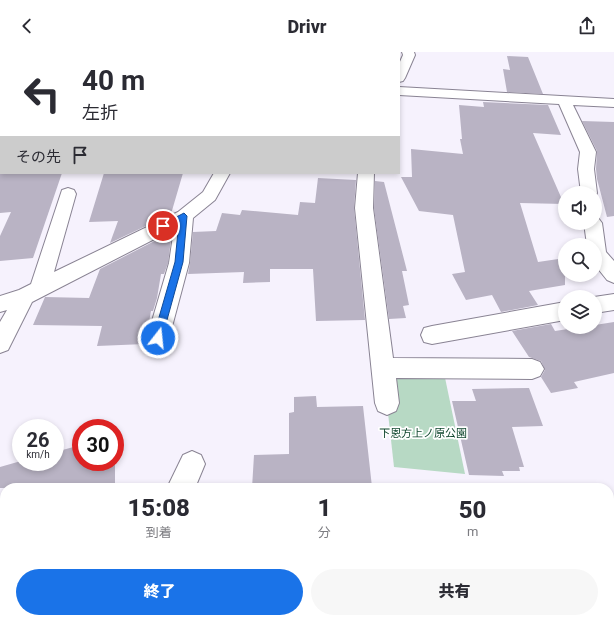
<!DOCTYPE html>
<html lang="ja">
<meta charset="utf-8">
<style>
:root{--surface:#fff;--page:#f7f7f7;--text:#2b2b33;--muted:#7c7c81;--accent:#1a73e8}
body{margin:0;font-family:Roboto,"Noto Sans JP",sans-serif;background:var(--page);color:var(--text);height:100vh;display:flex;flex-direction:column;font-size:15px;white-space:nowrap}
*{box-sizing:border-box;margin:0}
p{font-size:13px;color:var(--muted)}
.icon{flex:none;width:22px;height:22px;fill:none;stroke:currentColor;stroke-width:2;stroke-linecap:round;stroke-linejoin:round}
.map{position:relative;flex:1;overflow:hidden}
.side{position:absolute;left:0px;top:431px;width:614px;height:140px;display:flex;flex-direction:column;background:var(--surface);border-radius:16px 16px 0 0;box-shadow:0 2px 6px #0003}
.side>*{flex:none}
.top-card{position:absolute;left:0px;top:0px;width:400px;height:122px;box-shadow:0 2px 6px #0003;background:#fff;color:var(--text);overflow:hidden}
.buttons{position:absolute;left:558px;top:134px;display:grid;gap:8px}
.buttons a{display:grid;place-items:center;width:44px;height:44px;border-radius:50%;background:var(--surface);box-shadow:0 2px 6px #0003;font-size:20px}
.speed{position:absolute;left:12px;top:367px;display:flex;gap:8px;font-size:20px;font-weight:700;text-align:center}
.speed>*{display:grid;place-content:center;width:52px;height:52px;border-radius:50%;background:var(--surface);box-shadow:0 2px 6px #0003;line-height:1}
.speed small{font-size:10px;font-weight:400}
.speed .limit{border:6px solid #d22;background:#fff;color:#111}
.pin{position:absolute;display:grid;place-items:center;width:34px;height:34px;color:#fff;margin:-17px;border:2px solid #fff;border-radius:50%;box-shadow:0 1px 4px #0007}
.me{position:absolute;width:44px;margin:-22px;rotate:16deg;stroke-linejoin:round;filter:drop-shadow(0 0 3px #0008)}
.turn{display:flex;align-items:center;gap:14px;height:84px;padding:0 16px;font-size:18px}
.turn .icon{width:52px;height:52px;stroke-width:2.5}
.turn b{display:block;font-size:28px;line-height:34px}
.then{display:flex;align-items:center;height:38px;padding:0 16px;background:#0003;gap:8px;font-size:15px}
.eta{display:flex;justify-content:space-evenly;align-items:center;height:68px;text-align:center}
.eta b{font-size:24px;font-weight:800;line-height:28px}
.cta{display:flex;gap:8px;margin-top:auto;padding:8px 16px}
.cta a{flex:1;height:46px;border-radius:24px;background:var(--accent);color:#fff;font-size:16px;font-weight:800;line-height:46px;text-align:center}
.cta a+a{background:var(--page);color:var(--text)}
header{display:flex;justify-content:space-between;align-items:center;height:52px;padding:0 16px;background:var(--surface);font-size:18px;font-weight:800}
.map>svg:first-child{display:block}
.green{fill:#b7d9c4}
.building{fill:#b9b3c4}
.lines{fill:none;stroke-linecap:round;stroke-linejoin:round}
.minor-casing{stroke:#898393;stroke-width:2}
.minor{fill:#fff;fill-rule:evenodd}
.route{fill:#1a73e8;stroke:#114b97}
.labels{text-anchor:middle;stroke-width:3.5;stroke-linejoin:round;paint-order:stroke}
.park-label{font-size:11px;fill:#0e452c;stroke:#fff}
</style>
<header><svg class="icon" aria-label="back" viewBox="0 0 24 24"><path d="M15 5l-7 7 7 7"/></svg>Drivr<svg class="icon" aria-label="share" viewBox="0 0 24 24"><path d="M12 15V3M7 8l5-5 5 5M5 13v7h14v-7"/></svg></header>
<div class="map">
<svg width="614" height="571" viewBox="0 0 614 571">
<rect width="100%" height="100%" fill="#f6f2fd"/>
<path class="green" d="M 383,316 L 443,316 L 465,422 L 394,415 Z"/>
<g class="building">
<path d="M 507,4 L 528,5 L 543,42 L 507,40 L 503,17 L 510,18 Z"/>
<path d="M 483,50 L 548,53 L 561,83 L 533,81 L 564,152 L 520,151 L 538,210 L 565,206 L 565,233 L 529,239 L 538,253 L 501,260 L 492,243 L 466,248 L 452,222 L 465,220 L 453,163 L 419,159 L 401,125 L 412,125 L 411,97 L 463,102 L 460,87 L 462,87 L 459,53 L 484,55 Z"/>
<path d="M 582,69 L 614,70 L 614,164 L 607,165 L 597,127 L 596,117 L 597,99 Z"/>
<path d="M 0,121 L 62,121 L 33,206 L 0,209 L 0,184 L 11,160 L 0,161 Z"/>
<path d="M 104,121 L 183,121 L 171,162 L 110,191 L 118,169 L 89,170 Z"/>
<path d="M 318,126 L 356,128 L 354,156 L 365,268 L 316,269 L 313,217 L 270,217 L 270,230 L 243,231 L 244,220 L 188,222 L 190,211 L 193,180 L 216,179 L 222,161 L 240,163 L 242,158 L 298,163 L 300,150 L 315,151 Z"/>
<path d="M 375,129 L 384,130 L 407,219 L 402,219 L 409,253 L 403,254 L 406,266 L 389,267 L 374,156 Z"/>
<path d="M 172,180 L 168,211 L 164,222 L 161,222 L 157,246 L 153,259 L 151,259 L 145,292 L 97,294 L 102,274 L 33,273 L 45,245 L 89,246 L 100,217 Z"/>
<path d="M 614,270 L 614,321 L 574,330 L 578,336 L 551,341 L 541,325 L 545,318 L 541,309 L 529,305 L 512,279 L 551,272 L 555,279 L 581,275 L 595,275 L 595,273 Z"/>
<path d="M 529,336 L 543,374 L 512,375 L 524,415 L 519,415 L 520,419 L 502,419 L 504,424 L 469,423 L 452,349 L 476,349 L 472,337 Z"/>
<path d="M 316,344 L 317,355 L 363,354 L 372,435 L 252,436 L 254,403 L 289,402 L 289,361 L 294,360 L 294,345 Z"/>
<path d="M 81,393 L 81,410 L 115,410 L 115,431 L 98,436 L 0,436 L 0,415 L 21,409 L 55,410 L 55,400 Z"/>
</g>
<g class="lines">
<g class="minor-casing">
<g id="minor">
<path d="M 60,0 L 76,0 L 77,1 L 61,1 Z"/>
<rect x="202" y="0" width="12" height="1"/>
<path d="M 402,0 L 414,0 L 415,3 L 405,26 L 403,29 L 399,30 L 399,12 L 403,3 Z"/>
<path d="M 399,35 L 614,47 L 614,55 L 573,53 L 596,100 L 594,117 L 597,141 L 595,145 L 595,141 L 581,141 L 578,117 L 580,100 L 559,52 L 399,43 Z"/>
<rect x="0" y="80" width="1" height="8"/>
<path d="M 214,121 L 230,121 L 215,148 L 193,166 L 189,211 L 169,286 L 166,293 L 158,295 L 150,293 L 147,286 L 169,211 L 174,177 L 32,250 L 8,298 L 0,301 L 0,270 L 7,258 L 0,260 L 0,244 L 19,238 L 31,232 L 62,138 L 68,136 L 74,138 L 76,142 L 54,220 L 178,160 L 203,140 Z"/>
<path d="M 358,121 L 374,121 L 373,156 L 393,306 L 532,307 L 540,310 L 544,317 L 540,324 L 532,327 L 396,326 L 399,351 L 396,359 L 387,363 L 378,359 L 375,351 L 355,156 Z"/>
<path d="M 595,165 L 599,167 L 602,171 L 606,200 L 614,209 L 614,231 L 607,228 L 595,213 L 595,193 L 587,193 L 584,171 L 595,171 Z"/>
<path d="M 614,242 L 614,258 L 595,261 L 595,245 L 594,245 Z"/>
<path d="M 565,250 L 565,268 L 432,292 L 424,290 L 421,283 L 424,276 L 432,274 Z"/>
<path d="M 192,399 L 201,403 L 205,412 L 195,436 L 167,436 L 183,403 Z"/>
<path d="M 5,541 L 5,566 L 17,566 L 16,568 L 10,571 L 0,571 L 0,543 Z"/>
</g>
</g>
<use href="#minor" class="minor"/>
</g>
<path class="route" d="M 184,161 L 187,164 L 183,210 L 162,286 L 161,289 L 155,289 L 153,286 L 175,210 L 179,169 L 163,176 L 159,174 Z"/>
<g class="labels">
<g class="park-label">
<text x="423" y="385">下恩方上ノ原公園</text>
</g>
</g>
</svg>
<div class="buttons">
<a><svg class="icon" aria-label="sound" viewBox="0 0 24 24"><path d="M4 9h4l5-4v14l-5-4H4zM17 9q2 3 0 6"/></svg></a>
<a><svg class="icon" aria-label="search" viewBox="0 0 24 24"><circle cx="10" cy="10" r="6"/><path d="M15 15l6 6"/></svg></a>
<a><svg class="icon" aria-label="layers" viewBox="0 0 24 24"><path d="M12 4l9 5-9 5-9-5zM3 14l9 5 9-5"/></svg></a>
</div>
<div class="speed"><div>26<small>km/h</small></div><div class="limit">30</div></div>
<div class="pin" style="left:163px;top:174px;background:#d93025"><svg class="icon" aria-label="arrive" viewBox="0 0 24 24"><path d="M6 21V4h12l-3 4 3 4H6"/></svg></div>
<svg class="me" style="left:158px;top:286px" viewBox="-20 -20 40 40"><circle r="17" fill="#1a73e8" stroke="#fff" stroke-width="3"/><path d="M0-11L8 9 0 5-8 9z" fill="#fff"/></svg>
<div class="top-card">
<div class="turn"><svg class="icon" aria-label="left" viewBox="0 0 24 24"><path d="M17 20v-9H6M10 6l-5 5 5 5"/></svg><div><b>40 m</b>左折</div></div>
<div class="then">その先<svg class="icon" aria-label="arrive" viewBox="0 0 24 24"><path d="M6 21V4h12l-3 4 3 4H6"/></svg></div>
</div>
<section class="side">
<div class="eta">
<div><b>15:08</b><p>到着</p></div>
<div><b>1</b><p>分</p></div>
<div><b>50</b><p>m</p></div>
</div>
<div class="cta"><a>終了</a><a>共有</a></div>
</section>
</div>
